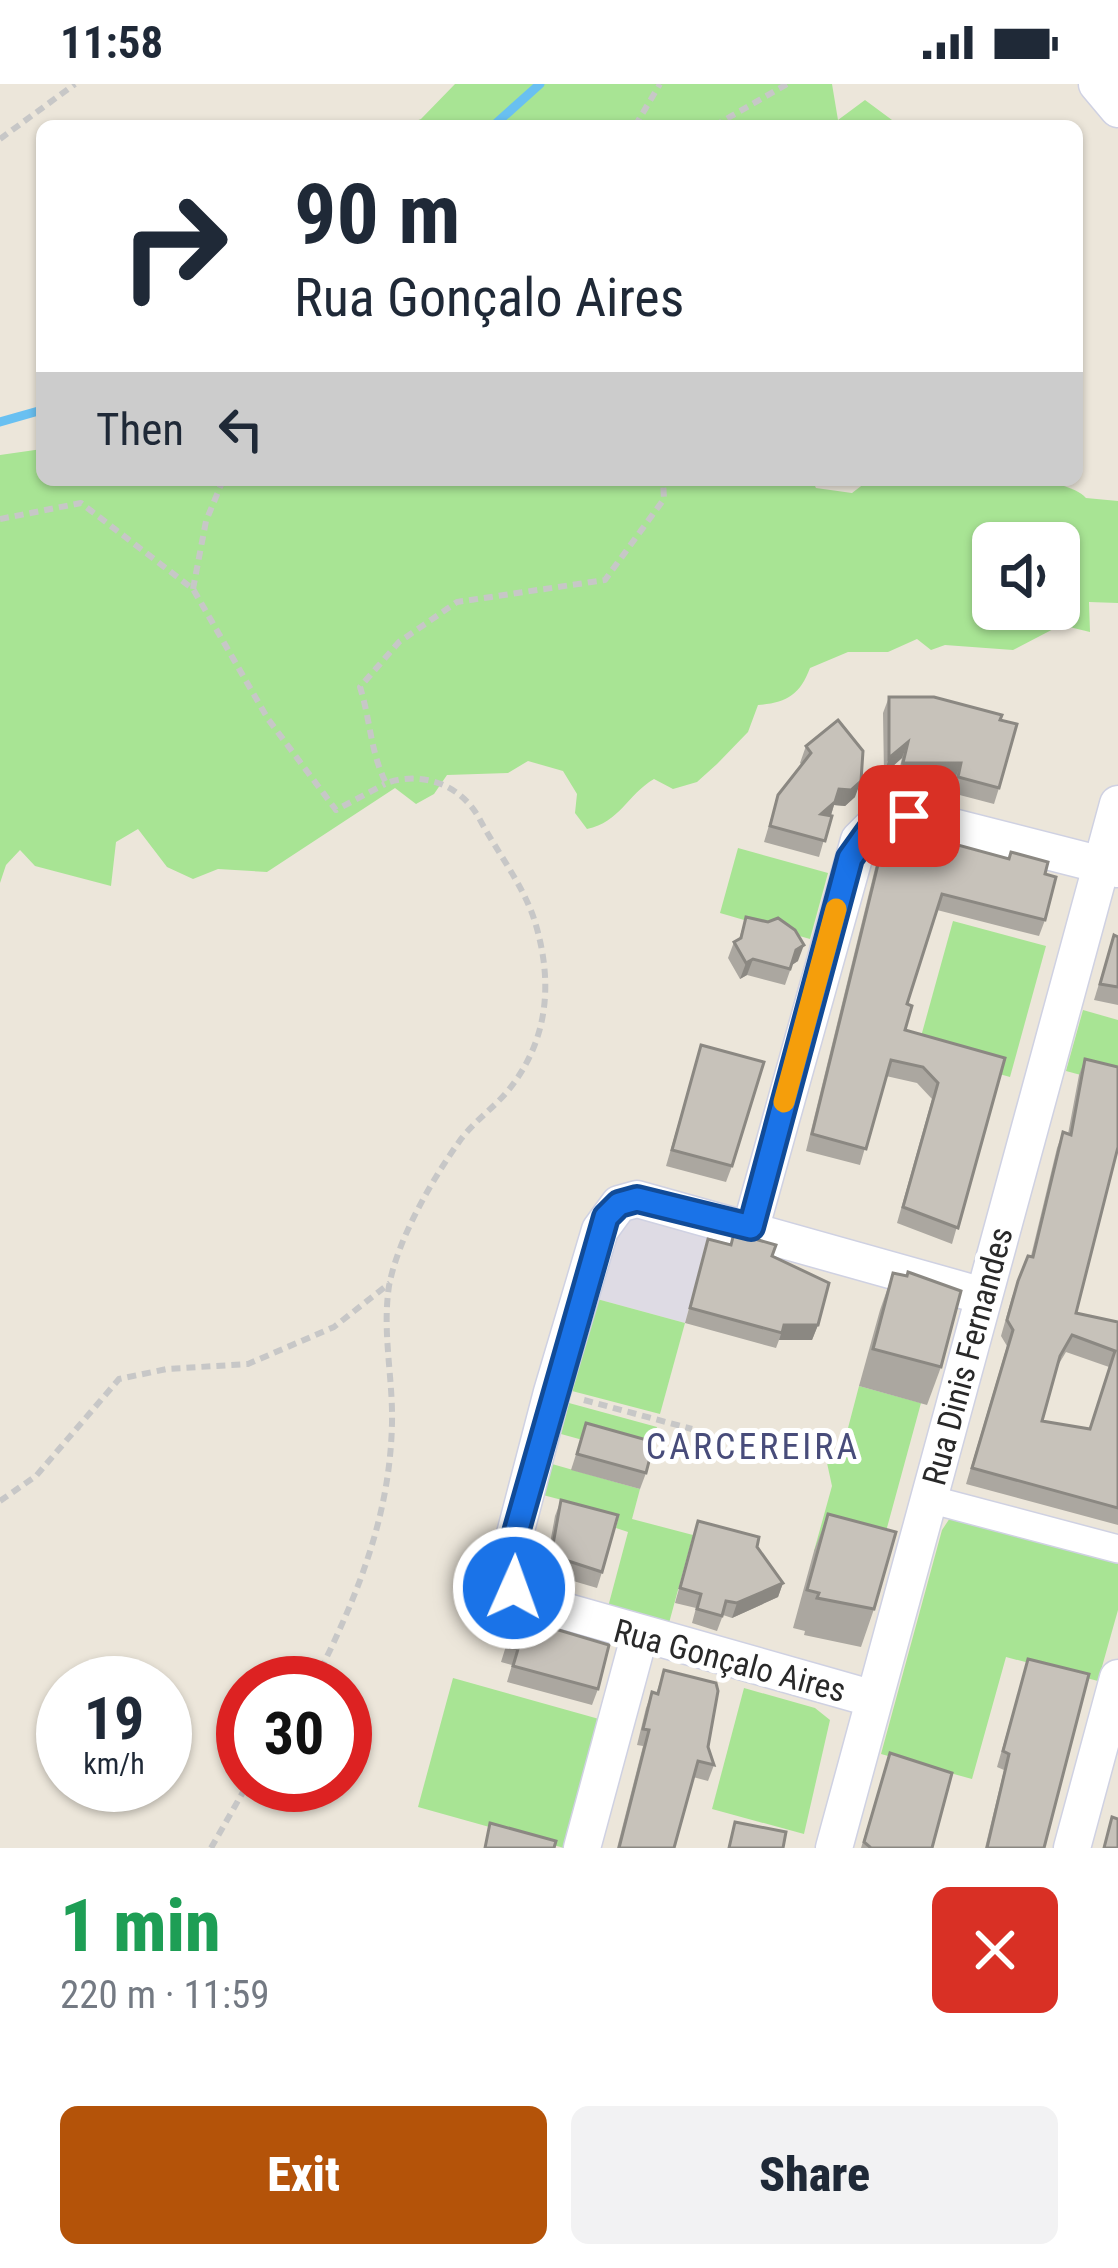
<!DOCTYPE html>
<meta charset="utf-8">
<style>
:root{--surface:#fff;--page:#f2f2f3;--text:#1f2937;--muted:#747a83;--accent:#b45309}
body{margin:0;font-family:"Roboto Condensed",sans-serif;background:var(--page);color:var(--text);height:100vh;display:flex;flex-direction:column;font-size:45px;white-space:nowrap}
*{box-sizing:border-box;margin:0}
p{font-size:39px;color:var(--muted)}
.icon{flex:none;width:66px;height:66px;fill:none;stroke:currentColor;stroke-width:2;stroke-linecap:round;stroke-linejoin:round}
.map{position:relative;height:1764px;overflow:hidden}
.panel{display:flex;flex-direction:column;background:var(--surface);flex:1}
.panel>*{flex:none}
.banner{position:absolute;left:36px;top:36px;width:1047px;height:366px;border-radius:18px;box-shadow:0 3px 9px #0004;background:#fff;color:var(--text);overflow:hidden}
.controls{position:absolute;left:972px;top:438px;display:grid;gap:24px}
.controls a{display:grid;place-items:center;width:108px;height:108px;border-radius:18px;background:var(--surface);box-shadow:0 3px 9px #0004;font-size:60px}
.speed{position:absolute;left:36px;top:1572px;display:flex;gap:24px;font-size:60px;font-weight:700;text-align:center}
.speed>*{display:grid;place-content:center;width:156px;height:156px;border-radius:50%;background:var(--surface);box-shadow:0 3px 9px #0004;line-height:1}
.speed small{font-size:30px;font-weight:400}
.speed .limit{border:18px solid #d22;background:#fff;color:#111}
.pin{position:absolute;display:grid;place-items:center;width:102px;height:102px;color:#fff;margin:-51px;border-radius:24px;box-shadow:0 6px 18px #0006}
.me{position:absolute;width:132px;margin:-66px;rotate:2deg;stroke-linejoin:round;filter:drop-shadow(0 0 9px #0008)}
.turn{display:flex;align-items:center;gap:42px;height:252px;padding:0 60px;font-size:54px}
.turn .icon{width:156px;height:156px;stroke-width:2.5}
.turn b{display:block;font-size:84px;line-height:102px}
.then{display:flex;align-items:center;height:114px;padding:0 60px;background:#0003;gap:24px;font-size:45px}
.round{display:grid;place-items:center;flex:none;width:126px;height:126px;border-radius:18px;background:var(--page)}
.head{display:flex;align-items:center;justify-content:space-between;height:204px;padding:0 60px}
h1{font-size:72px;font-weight:800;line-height:90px;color:#1e9e55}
.button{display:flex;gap:24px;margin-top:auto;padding:24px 60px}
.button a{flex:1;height:138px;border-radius:18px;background:var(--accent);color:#fff;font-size:48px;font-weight:800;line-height:138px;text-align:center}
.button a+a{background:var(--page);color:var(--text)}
.status{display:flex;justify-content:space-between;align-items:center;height:84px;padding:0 60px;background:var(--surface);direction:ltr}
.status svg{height:33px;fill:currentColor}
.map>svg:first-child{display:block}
.industrial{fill:#dedbe4}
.green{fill:#a8e494;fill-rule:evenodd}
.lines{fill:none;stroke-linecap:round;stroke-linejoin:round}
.stream{stroke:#69c0f1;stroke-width:9}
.pedestrian-casing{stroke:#cfd1e2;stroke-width:30}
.minor-casing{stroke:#cfd1e2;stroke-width:39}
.path{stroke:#c7c7c7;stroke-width:6;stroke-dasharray:9 6;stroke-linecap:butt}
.pedestrian{stroke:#fff;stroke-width:27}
.minor{stroke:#fff;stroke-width:36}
.wall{fill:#aba7a0;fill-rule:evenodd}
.shaded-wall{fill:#8b8882}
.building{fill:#c7c2ba;stroke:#8b8882;stroke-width:3;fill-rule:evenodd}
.route-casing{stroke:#114b97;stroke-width:30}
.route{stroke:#1a73e8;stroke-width:21}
.slow{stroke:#f59e0b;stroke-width:21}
.labels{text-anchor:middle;stroke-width:10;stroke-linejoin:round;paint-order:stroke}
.street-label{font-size:33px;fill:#292929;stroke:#fff}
.neighbourhood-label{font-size:36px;letter-spacing:3px;fill:#484c7a;stroke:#fff}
</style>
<div class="status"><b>11:58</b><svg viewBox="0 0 49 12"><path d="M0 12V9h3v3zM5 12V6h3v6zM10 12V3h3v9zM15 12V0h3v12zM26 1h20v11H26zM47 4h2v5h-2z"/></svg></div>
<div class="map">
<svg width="1118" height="1764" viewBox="0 0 1118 1764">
<rect width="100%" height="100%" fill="#ece6da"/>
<path class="industrial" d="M 640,1133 L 708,1150 L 685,1239 L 597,1215 L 615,1152 L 626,1138 Z"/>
<g class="green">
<path d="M 455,0 L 832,0 L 838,36 L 865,16 L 892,36 L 923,42 L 403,42 L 421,35 Z"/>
<path d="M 42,365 L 42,396 L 812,396 L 816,404 L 852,409 L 869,396 C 915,396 1058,383 1086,414 L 1118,417 L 1118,519 L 1089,518 L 1090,548 L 1061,541 L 1013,566 L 945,561 L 931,566 L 917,555 L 888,568 L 848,568 L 810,584 C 800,611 786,619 758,621 L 748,648 L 717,680 L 697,698 L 673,705 L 654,695 C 627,711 620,738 587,745 L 575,729 L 577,710 L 563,687 L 528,677 L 508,689 L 447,691 L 434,710 L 416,720 L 395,704 L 267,788 L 218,785 L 193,795 L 167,783 L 138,745 L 116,758 L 111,802 L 35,782 L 20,766 L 6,781 L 0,799 L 0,371 ZM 993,459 L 1059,459 L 1059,525 L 993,525 Z"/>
<path d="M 738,764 L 828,789 L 810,855 L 720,829 Z"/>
<path d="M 953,837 L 1046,862 L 1010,993 L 917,967 Z"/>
<path d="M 1083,926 L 1118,936 L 1118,1001 L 1066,987 Z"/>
<path d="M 597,1215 L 685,1239 L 660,1330 L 572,1307 Z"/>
<path d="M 859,1302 L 921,1319 L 876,1484 L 814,1467 L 832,1402 L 827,1379 L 842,1367 Z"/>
<path d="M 569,1319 L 657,1343 L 648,1374 L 561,1350 Z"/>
<path d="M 552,1380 L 640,1405 L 632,1435 L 693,1451 L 669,1539 L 608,1523 L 628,1448 L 616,1444 L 619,1431 L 543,1411 Z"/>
<path d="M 950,1434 L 1118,1473 L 1118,1526 L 1098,1597 L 1006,1573 L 972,1695 L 881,1670 L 942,1446 Z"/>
<path d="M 453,1594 L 599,1635 L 564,1764 L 418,1723 Z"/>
<path d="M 744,1604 L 815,1624 L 830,1636 L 804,1750 L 712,1725 Z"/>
</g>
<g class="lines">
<g class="stream">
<path d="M 493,42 L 540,0"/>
<path d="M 0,338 L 42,326"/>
</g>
<g class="pedestrian-casing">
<path id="pedestrian" d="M 929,1415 L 1118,1465"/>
</g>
<g class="minor-casing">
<g id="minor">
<path d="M 1097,0 L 1118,25"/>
<path d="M 751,1143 L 859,756 L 873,742 L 909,732 L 1118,785"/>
<path d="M 874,1615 L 525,1516 L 514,1504 L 509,1473 L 552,1308 L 600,1146 L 619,1120 L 637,1115 L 983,1212"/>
<path d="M 582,1764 L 639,1553"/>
<path d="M 834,1764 L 1118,720"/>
<path d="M 1072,1764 L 1118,1594"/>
</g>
</g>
<g class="path">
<path d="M 635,42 L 660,0"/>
<path d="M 714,42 L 787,0"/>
<path d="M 0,55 L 75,0"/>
<path d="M 0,435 L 81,419 L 193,505 L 268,635 L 336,726 L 385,700"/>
<path d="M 193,505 L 206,437 L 223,396"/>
<path d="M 584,1316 L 692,1345"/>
<path d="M 0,1417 L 36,1392 L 119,1295 L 167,1285 L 248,1280 L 334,1243 L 390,1199"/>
<path d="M 314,1599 C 356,1515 390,1435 392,1339 C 393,1293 382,1249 389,1202 C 398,1154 433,1094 461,1055 C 474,1038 492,1025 506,1009 C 548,959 554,900 535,838 C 524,802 497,768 479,734 C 460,700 422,687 386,699 C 370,667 371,638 360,603 L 399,558 L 457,518 L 605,496 L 664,415 L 663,396"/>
<path d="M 211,1764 L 247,1701"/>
</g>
<use href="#pedestrian" class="pedestrian"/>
<use href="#minor" class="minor"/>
</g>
<g class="wall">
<path d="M 889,613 L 1000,636 L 999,704 L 994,720 L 952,709 L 955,695 L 897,695 L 902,674 L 884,690 L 883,629 Z"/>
<path d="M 806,662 L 855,713 L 845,722 L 834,721 L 819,773 L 764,758 L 778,711 L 802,681 L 800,679 Z"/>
<path d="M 885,752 L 943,757 L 1045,790 L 1045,836 L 1039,852 L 937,826 L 907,920 L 905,946 L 1005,974 L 952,1160 L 897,1139 L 932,1015 L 917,999 L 886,992 L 860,1081 L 806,1067 L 879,768 Z"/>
<path d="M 746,833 L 798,877 L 792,881 L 785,901 L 747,891 L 740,895 L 728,874 L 734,858 L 739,855 Z"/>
<path d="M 1114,851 L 1118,853 L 1118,921 L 1094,916 Z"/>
<path d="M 701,961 L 732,1082 L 726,1098 L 666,1082 Z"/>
<path d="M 1085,975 L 1076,1229 L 1118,1238 L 1118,1441 L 966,1400 L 1007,1262 L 1001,1252 L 1012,1213 L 1028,1172 L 1031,1172 L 1057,1064 L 1063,1048 L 1068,1050 L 1079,991 ZM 1066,1268 L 1109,1283 L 1090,1345 L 1042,1337 L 1057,1283 Z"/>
<path d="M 734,1149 L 772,1172 L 818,1241 L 812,1256 L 779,1256 L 776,1264 L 685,1239 L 708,1155 L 730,1161 Z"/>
<path d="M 893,1189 L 941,1283 L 927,1321 L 859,1302 L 880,1226 Z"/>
<path d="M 586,1339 L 646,1389 L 640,1405 L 571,1386 Z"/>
<path d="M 561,1416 L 602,1488 L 597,1504 L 553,1491 L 546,1482 L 555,1432 Z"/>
<path d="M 828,1430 L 874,1525 L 861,1563 L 804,1551 L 805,1547 L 793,1544 L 814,1467 Z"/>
<path d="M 698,1437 L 757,1463 L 783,1499 L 778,1513 L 732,1534 L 723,1531 L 717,1547 L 692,1539 L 696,1524 L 675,1519 Z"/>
<path d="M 515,1533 L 598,1605 L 592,1621 L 507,1598 L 512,1581 L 501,1578 Z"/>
<path d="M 1028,1575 L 1044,1764 L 985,1764 L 1004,1686 L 997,1683 Z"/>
<path d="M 664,1586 L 708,1663 L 714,1681 L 708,1697 L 693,1693 L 674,1764 L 617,1764 L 643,1662 L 637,1661 L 646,1624 L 652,1608 L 656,1610 Z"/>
<path d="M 890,1669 L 932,1764 L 861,1764 Z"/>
</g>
<g class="shaded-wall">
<path d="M 908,658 L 902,674 L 884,690 L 889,674 Z"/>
<path d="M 903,679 L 961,679 L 955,695 L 897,695 Z"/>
<path d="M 861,697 L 855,713 L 845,722 L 834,721 L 830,734 L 821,730 L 839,705 Z"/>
<path d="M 804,861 L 798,877 L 790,882 L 796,866 Z"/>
<path d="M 753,875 L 747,891 L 740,895 L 746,879 Z"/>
<path d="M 784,1241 L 818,1241 L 812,1256 L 779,1256 Z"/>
<path d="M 783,1499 L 778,1513 L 732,1534 L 737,1519 Z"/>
</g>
<g class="building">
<path d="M 889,613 L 934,613 L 1002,631 L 1000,636 L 1017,640 L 999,704 L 958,693 L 961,679 L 903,679 L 908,658 L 889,674 Z"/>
<path d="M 838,636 L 863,667 L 861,697 L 851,706 L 839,705 L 835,718 L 821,730 L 832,732 L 825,757 L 770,742 L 778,711 L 811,669 L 806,662 Z"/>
<path d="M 910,741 L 936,747 L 943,757 L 1009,775 L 1011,768 L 1048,778 L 1045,790 L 1056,793 L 1045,836 L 942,810 L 907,920 L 912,922 L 905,946 L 1005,974 L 958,1144 L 903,1123 L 938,999 L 923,983 L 891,976 L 866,1065 L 812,1050 L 885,752 Z"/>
<path d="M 746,833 L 768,838 L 778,834 L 795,846 L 804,861 L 796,866 L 790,885 L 753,875 L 746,879 L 734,858 L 741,854 Z"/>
<path d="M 1114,851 L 1118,853 L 1118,903 L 1100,900 Z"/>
<path d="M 701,961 L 764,978 L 732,1082 L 672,1066 Z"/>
<path d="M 1085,975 L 1118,983 L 1118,1063 L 1076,1229 L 1118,1238 L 1118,1424 L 972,1384 L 1013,1246 L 1007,1236 L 1018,1197 L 1028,1172 L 1033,1173 L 1063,1048 L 1071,1051 ZM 1072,1251 L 1115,1267 L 1090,1345 L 1042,1337 L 1060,1272 Z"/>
<path d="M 734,1149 L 776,1161 L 772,1172 L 829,1199 L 818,1241 L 784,1241 L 782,1249 L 690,1224 L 708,1155 L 731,1161 Z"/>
<path d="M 908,1188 L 961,1207 L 941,1283 L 873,1265 L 893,1189 L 907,1192 Z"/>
<path d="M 586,1339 L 654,1358 L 646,1389 L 577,1370 Z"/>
<path d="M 561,1416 L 618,1431 L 602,1488 L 559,1474 L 552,1466 Z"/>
<path d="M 828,1430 L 896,1448 L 874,1525 L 817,1514 L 819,1509 L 807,1506 Z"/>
<path d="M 698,1437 L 759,1453 L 757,1463 L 783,1499 L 737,1519 L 726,1517 L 722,1532 L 697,1525 L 701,1510 L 680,1504 Z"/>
<path d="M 515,1533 L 609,1561 L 598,1605 L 513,1582 L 518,1565 L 507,1562 Z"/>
<path d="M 1028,1575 L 1089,1590 L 1044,1764 L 987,1764 L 1009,1670 L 1003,1667 Z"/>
<path d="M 664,1586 L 716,1599 L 718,1607 L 708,1663 L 714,1681 L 698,1677 L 674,1764 L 619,1764 L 649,1646 L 643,1645 L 652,1608 L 658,1610 Z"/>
<path d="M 890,1669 L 952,1689 L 932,1764 L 871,1764 L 864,1758 Z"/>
<path d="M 1112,1733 L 1118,1735 L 1118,1764 L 1104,1764 Z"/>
<path d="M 735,1738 L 786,1748 L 783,1764 L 729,1764 Z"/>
<path d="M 490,1739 L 556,1757 L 554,1764 L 485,1764 Z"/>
</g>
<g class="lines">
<g class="route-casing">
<path id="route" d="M 514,1504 L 509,1473 L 606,1133 L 619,1120 L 637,1115 L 751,1143 L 850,774 L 873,742 L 909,732"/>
</g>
<use href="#route" class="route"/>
<path class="slow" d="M 784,1018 L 836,825"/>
</g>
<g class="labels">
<g class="street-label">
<text transform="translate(967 1272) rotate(-75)" y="12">Rua Dinis Fernandes</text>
<text transform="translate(730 1576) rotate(15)" y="12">Rua Gonçalo Aires</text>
</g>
<g class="neighbourhood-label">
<text x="753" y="1375">CARCEREIRA</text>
</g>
</g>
</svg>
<div class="controls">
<a><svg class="icon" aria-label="sound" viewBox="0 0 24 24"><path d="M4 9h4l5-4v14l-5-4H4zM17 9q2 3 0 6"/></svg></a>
</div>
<div class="speed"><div>19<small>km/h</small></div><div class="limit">30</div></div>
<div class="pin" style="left:909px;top:732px;background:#d93025"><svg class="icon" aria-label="arrive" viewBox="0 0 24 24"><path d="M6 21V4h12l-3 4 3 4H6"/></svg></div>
<svg class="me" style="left:514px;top:1504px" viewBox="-20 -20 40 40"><circle r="17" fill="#1a73e8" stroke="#fff" stroke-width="3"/><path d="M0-11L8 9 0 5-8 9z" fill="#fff"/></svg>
<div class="banner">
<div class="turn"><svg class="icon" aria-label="right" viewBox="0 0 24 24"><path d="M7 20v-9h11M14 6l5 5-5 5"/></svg><div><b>90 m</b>Rua Gonçalo Aires</div></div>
<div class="then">Then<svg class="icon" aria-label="left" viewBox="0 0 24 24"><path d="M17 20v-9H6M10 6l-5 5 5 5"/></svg></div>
</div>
</div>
<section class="panel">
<div class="head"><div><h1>1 min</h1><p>220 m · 11:59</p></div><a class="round" style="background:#d93025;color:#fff"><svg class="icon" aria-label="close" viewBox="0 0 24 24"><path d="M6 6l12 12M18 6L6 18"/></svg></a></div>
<div class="button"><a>Exit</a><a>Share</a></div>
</section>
